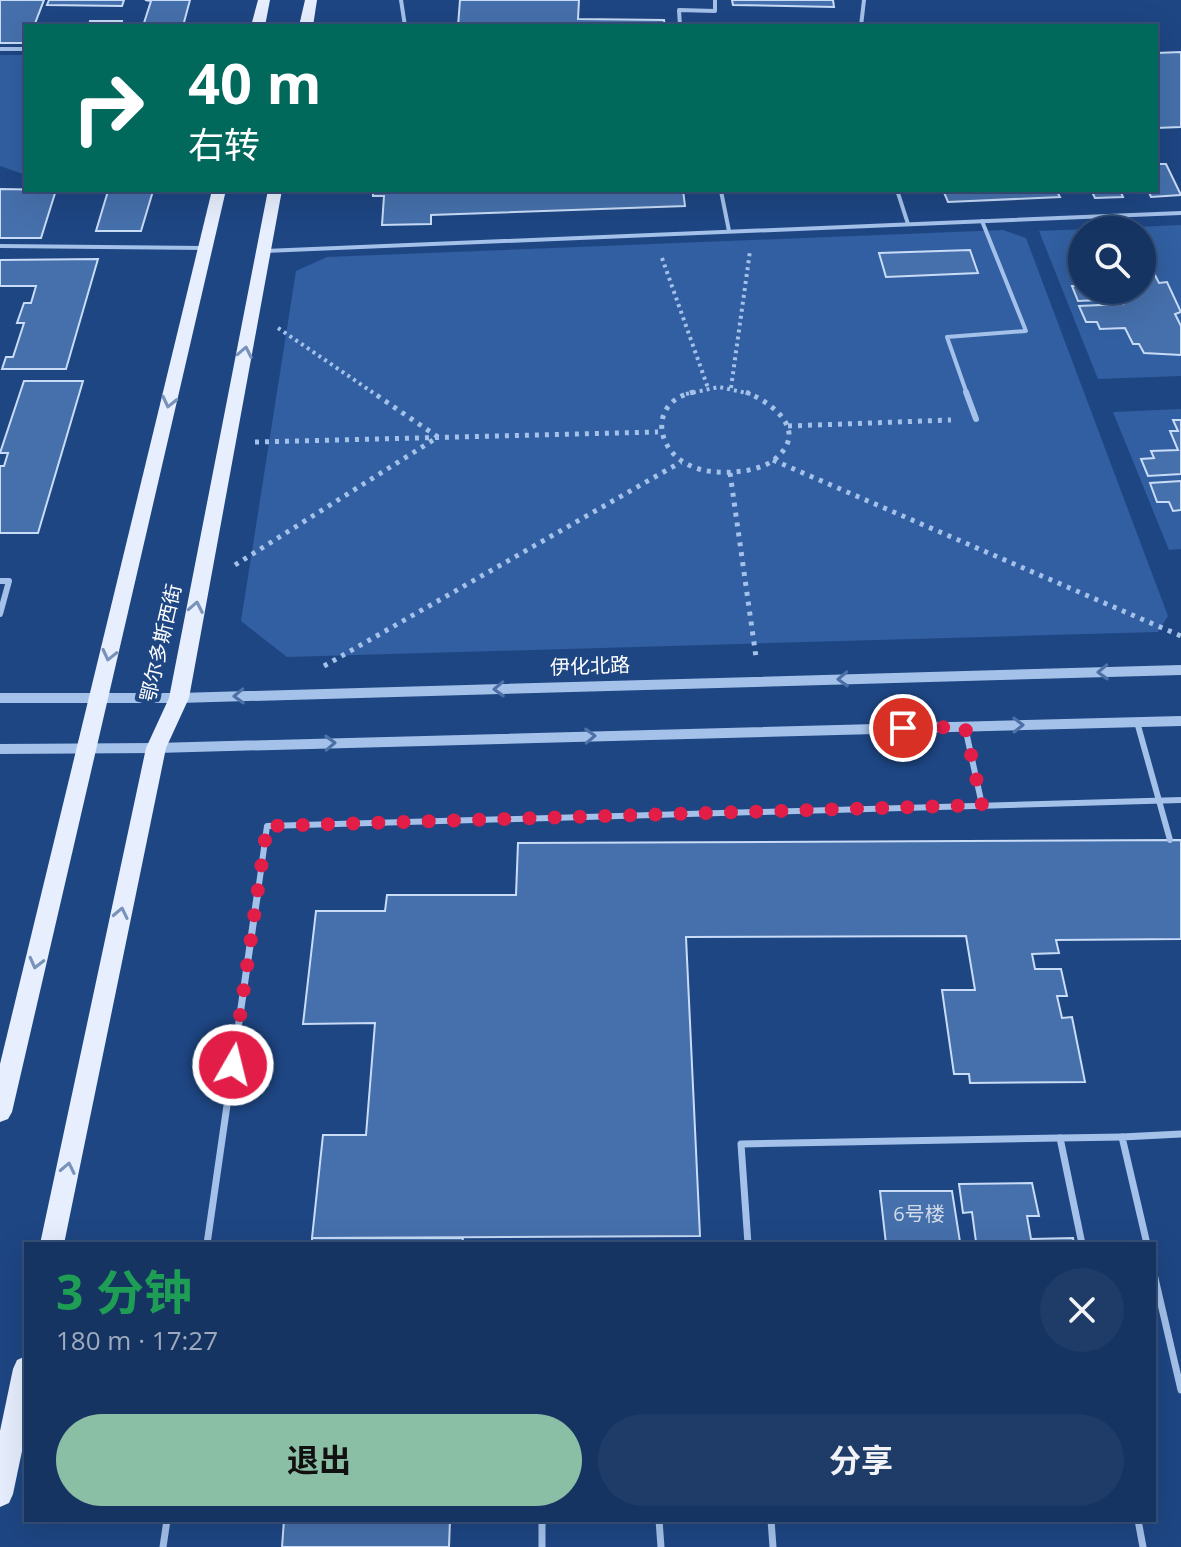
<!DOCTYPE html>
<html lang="zh">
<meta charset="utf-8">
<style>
:root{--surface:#163462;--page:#1f3c68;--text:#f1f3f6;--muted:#9eaabe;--line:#354f77;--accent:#8abfa5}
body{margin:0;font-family:"Open Sans","Noto Sans SC",sans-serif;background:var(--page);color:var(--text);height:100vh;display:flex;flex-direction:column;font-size:30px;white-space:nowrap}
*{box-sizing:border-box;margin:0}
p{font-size:26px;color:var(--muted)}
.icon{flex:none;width:44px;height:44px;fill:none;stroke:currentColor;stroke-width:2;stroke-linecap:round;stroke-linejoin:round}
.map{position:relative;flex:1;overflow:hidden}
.sheet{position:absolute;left:24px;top:1242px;width:1132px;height:280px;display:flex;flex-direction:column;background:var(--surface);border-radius:0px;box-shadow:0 8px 32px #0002,0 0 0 2px var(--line)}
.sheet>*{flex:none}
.hud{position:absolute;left:24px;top:24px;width:1134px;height:168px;border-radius:0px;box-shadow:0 8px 32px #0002,0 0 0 2px var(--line);background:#00695c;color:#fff;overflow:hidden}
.fabs{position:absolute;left:1068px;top:216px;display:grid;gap:16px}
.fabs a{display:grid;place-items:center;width:88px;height:88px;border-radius:50%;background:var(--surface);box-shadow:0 8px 32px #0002,0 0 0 2px var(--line);font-size:40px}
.pin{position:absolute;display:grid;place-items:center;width:68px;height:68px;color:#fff;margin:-34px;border:4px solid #fff;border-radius:50%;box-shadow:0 2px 8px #0007}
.me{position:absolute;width:88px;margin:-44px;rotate:8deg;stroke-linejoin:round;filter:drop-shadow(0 0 6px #0008)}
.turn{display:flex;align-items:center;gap:28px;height:168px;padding:0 32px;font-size:36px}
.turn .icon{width:104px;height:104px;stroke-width:2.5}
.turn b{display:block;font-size:56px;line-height:68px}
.round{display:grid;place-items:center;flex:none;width:84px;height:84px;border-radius:42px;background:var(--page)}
.overview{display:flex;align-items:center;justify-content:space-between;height:136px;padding:0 32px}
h1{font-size:48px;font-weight:700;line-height:60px;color:#1e9e55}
.cta{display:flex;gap:16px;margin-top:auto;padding:16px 32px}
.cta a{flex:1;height:92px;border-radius:48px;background:var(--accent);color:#111;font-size:32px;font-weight:700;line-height:92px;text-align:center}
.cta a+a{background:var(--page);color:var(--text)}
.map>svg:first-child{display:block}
.green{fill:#315fa1;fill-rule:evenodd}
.building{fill:#4670ac;stroke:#c8dcf7;stroke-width:2}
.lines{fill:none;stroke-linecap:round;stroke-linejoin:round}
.path-far1{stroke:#a4c1ea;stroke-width:4;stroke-dasharray:3 4;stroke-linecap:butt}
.path{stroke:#a4c1ea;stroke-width:5;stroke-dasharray:4 6;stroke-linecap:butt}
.service-far2{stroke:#a4c1ea;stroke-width:4}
.service-far1{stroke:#a4c1ea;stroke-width:6}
.service{stroke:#a4c1ea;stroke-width:7}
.tertiary{fill:#a4c1ea;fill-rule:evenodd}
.primary{fill:#e7effe;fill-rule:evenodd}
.oneway{stroke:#7892ba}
.oneway2{stroke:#4d71a7}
.route{stroke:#e11d48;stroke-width:14;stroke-dasharray:0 25.2}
.labels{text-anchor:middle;stroke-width:8;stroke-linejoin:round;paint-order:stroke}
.street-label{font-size:20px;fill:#fff;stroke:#1e4683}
.near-number-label{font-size:20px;fill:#d1dbea}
</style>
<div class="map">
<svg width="1181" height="1547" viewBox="0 0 1181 1547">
<rect width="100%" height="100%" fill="#1e4683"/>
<g class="green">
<path d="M 0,55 L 26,55 L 26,175 L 0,166 Z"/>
<path d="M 1181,225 L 1181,376 L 1098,379 L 1039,231 ZM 1082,230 L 1142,230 L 1142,290 L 1082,290 Z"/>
<path d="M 1003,230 L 1026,238 L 1168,616 L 1158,632 L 287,657 L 241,621 L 296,271 L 327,257 Z"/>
<path d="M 1181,409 L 1181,549 L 1169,550 L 1113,412 Z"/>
</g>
<g class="building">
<path d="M 0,0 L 44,0 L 34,26 L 26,26 L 26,43 L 0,43 Z"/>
<path d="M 49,0 L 124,0 L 122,6 L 47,5 Z"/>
<path d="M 190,0 L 183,26 L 143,26 L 151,1 L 145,0 Z"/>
<path d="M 460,0 L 579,0 L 578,19 L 664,20 L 665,26 L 458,26 Z"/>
<path d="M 732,0 L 833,0 L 834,7 L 733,5 Z"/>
<path d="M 90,21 L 122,21 L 121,26 L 89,26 Z"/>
<path d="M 1181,52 L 1181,127 L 1156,128 L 1156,53 Z"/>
<path d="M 1156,164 L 1166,164 L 1181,195 L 1151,197 L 1148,190 L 1156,190 Z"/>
<path d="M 0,189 L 56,190 L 41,238 L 0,238 Z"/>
<path d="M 373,190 L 683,190 L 685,206 L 431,215 L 431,224 L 382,225 L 384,196 L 373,196 Z"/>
<path d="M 943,190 L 1056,190 L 1060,197 L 948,202 Z"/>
<path d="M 1091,190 L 1120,190 L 1123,197 L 1095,198 Z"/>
<path d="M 108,191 L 153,191 L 141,231 L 96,231 Z"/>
<path d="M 970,250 L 978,273 L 886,277 L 879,253 Z"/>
<path d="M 1142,250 L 1159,283 L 1167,282 L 1181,312 L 1175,314 L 1181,326 L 1181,355 L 1144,353 L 1139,344 L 1133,344 L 1125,328 L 1100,329 L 1097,322 L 1086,322 L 1079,306 L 1123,304 L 1121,299 L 1078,301 L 1072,286 L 1082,286 L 1082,290 L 1142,290 Z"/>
<path d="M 98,259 L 66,369 L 2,369 L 6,357 L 13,357 L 24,323 L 17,323 L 24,303 L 31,303 L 36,286 L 0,286 L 0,260 Z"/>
<path d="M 24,381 L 83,381 L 38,533 L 0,533 L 0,466 L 4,466 L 8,453 L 0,453 Z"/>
<path d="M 1173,420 L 1181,420 L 1181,474 L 1148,476 L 1141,459 L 1154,458 L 1151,451 L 1178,450 L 1170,431 L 1178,431 Z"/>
<path d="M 1181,481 L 1181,510 L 1173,511 L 1169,502 L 1157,502 L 1150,483 Z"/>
<path d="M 1181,840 L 1181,939 L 1056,940 L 1059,953 L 1032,954 L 1035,969 L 1061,969 L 1067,996 L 1057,996 L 1062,1018 L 1072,1017 L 1085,1082 L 970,1083 L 969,1074 L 954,1074 L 942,990 L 975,990 L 966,936 L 686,937 L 700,1236 L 312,1238 L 323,1135 L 366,1135 L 375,1023 L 303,1024 L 316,911 L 385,911 L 387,895 L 516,895 L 518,843 Z"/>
<path d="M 1032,1183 L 1039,1216 L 1027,1216 L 1031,1239 L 1073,1238 L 1074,1244 L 886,1244 L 880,1191 L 952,1191 L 960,1242 L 976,1242 L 972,1212 L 963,1213 L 959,1184 Z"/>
<path d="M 312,1238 L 463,1238 L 462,1244 L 312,1244 Z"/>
<path d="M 284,1520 L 450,1520 L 449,1547 L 282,1547 Z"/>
</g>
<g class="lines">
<g class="path-far1">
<path d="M 662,258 L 708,388"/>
<path d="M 278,328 L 375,394"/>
<path d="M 731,388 L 750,251"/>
<path d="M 686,394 L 719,387 L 751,394"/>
</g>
<g class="path">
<path d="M 694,392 C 649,401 654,450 691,466 C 704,472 719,473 734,472 C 747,471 764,468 775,459 C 809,431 774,404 746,392"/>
<path d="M 788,426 L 951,420"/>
<path d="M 255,442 L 658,432"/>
<path d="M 773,460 L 1181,636"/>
<path d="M 730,473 L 756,657"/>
<path d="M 235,565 L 438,437 L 372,392"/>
<path d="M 324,666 L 681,462"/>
</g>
<g class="service-far2">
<path d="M 401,0 L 405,26"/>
<path d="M 680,26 L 679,10 L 715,11 L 715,0"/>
<path d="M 861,26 L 864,0"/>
<path d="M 0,49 L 26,49"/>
<path d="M 897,190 L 908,224"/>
<path d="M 729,231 L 721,191 L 743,190"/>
<path d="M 0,246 L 205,248"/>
<path d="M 265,251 L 1181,213"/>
<path d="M 967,394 L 947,337 L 1026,331 L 982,221"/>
</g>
<g class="service-far1">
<path d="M 966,392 L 976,419"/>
<path d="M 0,581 L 9,581 L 0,614"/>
<path d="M 1137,722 L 1170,840"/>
<path d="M 965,727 L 982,805"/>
<path d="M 257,899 L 267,826 L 1181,800"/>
</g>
<g class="service">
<path d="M 207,1244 L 257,897"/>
<path d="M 748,1244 L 741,1144 L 1060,1138"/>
<path d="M 1082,1244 L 1060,1138 L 1122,1137"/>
<path d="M 1147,1244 L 1122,1137 L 1181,1134"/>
<path d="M 1154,1274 L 1181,1390"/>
<path d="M 542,1520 L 542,1547"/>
<path d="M 659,1520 L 661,1547"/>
<path d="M 771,1520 L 773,1547"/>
<path d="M 1138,1520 L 1143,1547"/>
<path d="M 163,1547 L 167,1520"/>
</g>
<g class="tertiary">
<path d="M 1181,665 L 1181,675 L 179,703 L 0,703 L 0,693 L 179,693 Z"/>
<path d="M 1181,716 L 1181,726 L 156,753 L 0,754 L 0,744 L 156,743 Z"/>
</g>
<g class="primary">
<path d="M 258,0 L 270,0 L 265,26 L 251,26 Z"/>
<path d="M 305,0 L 317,0 L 313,26 L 299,26 Z"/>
<path d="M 212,190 L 226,190 L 12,1112 L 8,1119 L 0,1122 L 0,1064 Z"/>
<path d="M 268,190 L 282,190 L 189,698 L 166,748 L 64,1244 L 40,1244 L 146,748 L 169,698 Z"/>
<path d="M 26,1356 L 26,1432 L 13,1494 L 9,1503 L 0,1507 L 0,1431 L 13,1369 L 17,1360 Z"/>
</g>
</g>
<defs><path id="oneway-chevron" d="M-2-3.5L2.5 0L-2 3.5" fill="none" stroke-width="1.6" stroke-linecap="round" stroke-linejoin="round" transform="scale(2)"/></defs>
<g class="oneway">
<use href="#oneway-chevron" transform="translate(245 352) rotate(-79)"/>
<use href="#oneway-chevron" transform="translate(169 402) rotate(103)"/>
<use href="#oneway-chevron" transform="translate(196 607) rotate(-79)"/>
<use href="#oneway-chevron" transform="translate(109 655) rotate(103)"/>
<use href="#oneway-chevron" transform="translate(121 913) rotate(-78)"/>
<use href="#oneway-chevron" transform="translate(36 963) rotate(104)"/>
<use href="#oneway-chevron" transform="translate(68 1168) rotate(-78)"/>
</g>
<g class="oneway2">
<use href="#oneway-chevron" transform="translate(1103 672) rotate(178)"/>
<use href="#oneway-chevron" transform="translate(843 679) rotate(178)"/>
<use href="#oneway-chevron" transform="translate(499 689) rotate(178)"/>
<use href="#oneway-chevron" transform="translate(239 696) rotate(178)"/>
<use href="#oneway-chevron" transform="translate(1018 725) rotate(-1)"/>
<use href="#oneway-chevron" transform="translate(590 736) rotate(-2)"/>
<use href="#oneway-chevron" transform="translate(330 743) rotate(-2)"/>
</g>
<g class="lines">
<path class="route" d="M 233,1065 L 267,826 L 982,805 L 965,727 L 903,728"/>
</g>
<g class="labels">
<g class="street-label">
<text transform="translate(161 643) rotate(-77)" y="7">鄂尔多斯西街</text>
<text transform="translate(590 666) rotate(-2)" y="7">伊化北路</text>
</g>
<g class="near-number-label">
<text x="919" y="1221">6号楼</text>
</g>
</g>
</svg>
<div class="fabs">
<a><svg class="icon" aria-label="search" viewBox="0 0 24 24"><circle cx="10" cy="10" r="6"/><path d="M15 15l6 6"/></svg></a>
</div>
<div class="pin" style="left:903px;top:728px;background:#d93025"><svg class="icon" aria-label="arrive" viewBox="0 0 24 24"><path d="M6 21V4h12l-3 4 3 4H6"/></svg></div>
<svg class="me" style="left:233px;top:1065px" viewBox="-20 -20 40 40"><circle r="17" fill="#e11d48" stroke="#fff" stroke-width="3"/><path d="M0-11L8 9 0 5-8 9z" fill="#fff"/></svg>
<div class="hud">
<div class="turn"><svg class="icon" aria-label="right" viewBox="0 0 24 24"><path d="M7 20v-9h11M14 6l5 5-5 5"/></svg><div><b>40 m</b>右转</div></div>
</div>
<section class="sheet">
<div class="overview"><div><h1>3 分钟</h1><p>180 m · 17:27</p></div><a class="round"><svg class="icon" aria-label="close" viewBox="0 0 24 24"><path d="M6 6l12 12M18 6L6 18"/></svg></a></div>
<div class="cta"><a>退出</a><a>分享</a></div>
</section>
</div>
